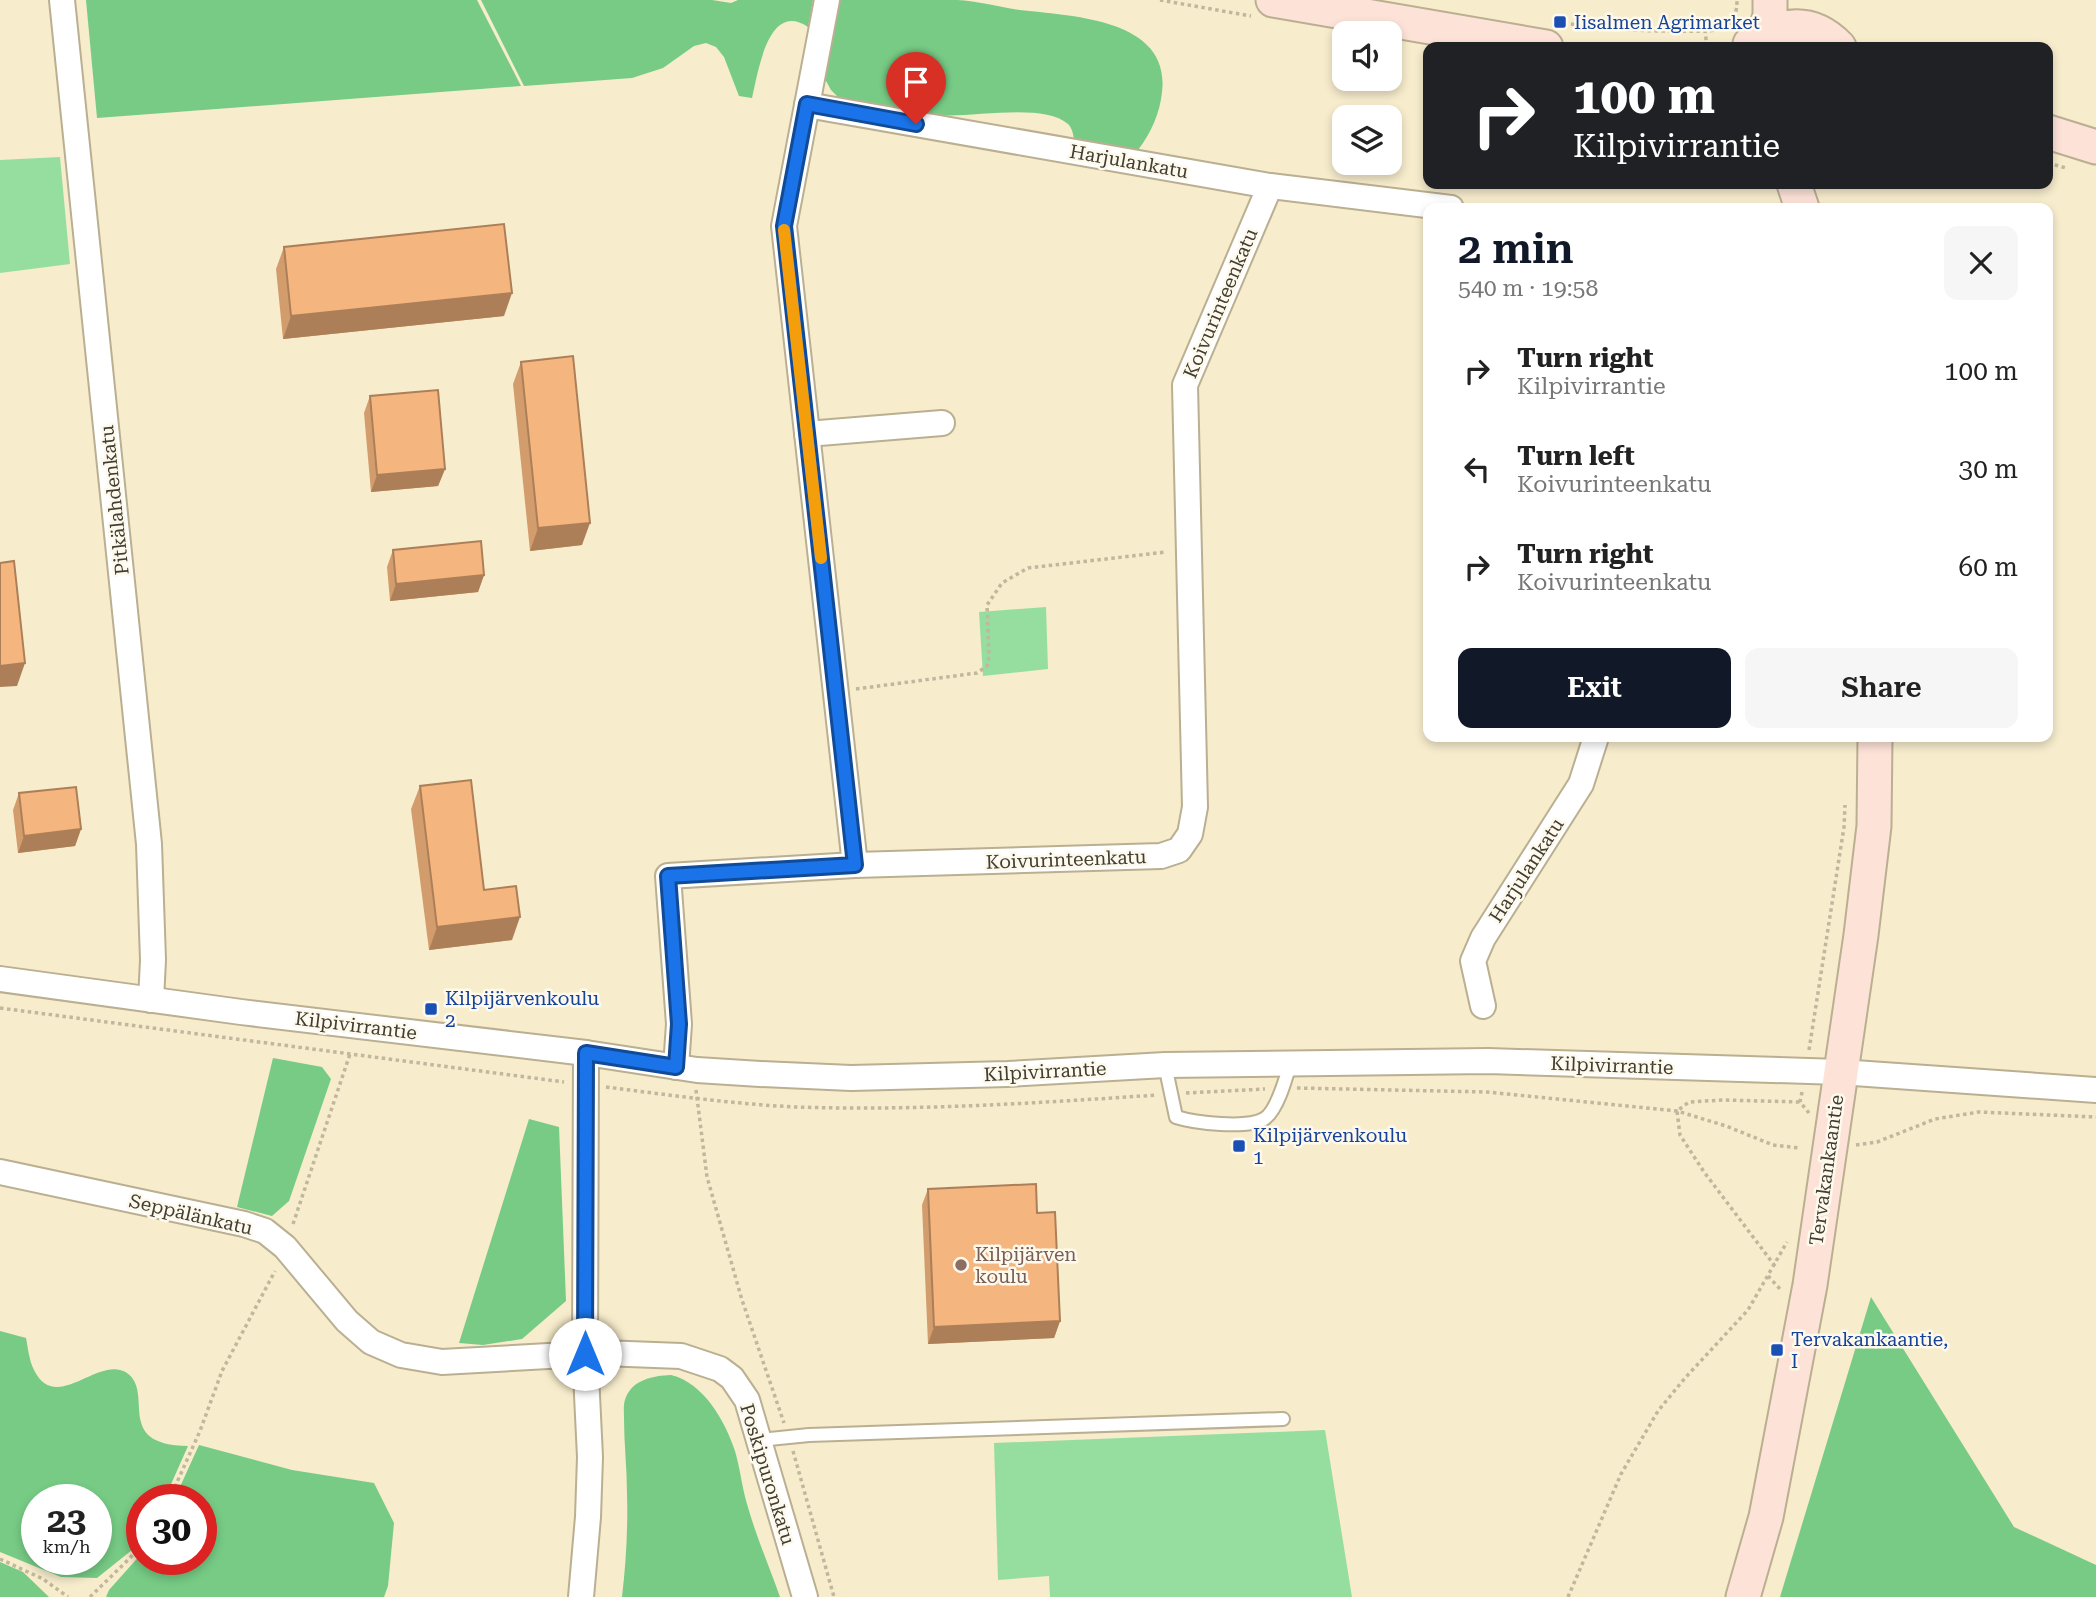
<!DOCTYPE html>
<meta charset="utf-8">
<style>
:root{--surface:#fff;--page:#f6f6f6;--text:#222;--muted:#767676;--accent:#111827}
body{margin:0;font-family:"Roboto Serif",serif;background:var(--page);color:var(--text);height:100vh;display:flex;flex-direction:column;font-size:26px;white-space:nowrap}
*{box-sizing:border-box;margin:0}
p{font-size:23px;color:var(--muted)}
.icon{flex:none;width:38px;height:38px;fill:none;stroke:currentColor;stroke-width:2;stroke-linecap:round;stroke-linejoin:round}
.map{position:relative;flex:1;overflow:hidden}
.side{position:absolute;left:1423px;top:203px;width:630px;height:539px;display:flex;flex-direction:column;background:var(--surface);border-radius:14px;box-shadow:0 4px 10px #0003}
.side>*{flex:none}
.banner{position:absolute;left:1423px;top:42px;width:630px;height:147px;border-radius:14px;box-shadow:0 4px 10px #0003;background:#202124;color:#fff;overflow:hidden}
.controls{position:absolute;left:1332px;top:21px;display:grid;gap:14px}
.controls a{display:grid;place-items:center;width:70px;height:70px;border-radius:14px;background:var(--surface);box-shadow:0 4px 10px #0003;font-size:35px}
.speed{position:absolute;left:21px;top:1484px;display:flex;gap:14px;font-size:35px;font-weight:700;text-align:center}
.speed>*{display:grid;place-content:center;width:91px;height:91px;border-radius:50%;background:var(--surface);box-shadow:0 4px 10px #0003;line-height:1}
.speed small{font-size:18px;font-weight:400}
.speed .limit{border:10px solid #d22;background:#fff;color:#111}
.pin{position:absolute;display:grid;place-items:center;width:60px;height:60px;color:#fff;margin:-72px -30px;border-radius:50% 50% 50% 0;rotate:-45deg;box-shadow:0 0 7px #0007}
.pin .icon{rotate:45deg}
.me{position:absolute;width:77px;margin:-38px;rotate:0deg;stroke-linejoin:round;filter:drop-shadow(0 0 5px #0008)}
.turn{display:flex;align-items:center;gap:24px;height:147px;padding:0 35px;font-size:32px}
.turn .icon{width:91px;height:91px;stroke-width:2.5}
.turn b{display:block;font-size:49px;line-height:60px}
.round{display:grid;place-items:center;flex:none;width:74px;height:74px;border-radius:14px;background:var(--page)}
.head{display:flex;align-items:center;justify-content:space-between;height:119px;padding:0 35px}
h1{font-size:42px;font-weight:600;line-height:52px;color:var(--accent)}
.action{display:flex;gap:14px;margin-top:auto;padding:14px 35px}
.action a{flex:1;height:80px;border-radius:14px;background:var(--accent);color:#fff;font-size:28px;font-weight:600;line-height:80px;text-align:center}
.action a+a{background:var(--page);color:var(--text)}
ul{padding:0;list-style:none}
li{display:flex;align-items:center;gap:21px;height:98px;padding:0 35px}
li div{flex:1}
li b{display:block;font-size:26px}
li em{font-style:normal}
.map>svg:first-child{display:block}
.green{fill:#96dea0}
.forest{fill:#77cb85;fill-rule:evenodd}
.lines{fill:none;stroke-linecap:round;stroke-linejoin:round}
.lane-casing{stroke:#baaf91;stroke-width:16}
.street-casing{stroke:#baaf91;stroke-width:28}
.secondary-casing{stroke:#baaf91;stroke-width:37}
.path{stroke:#c0b79d;stroke-width:3.5;stroke-dasharray:3.5 3.5;stroke-linecap:butt}
.lane{stroke:#fff;stroke-width:12}
.street{stroke:#fff;stroke-width:24}
.secondary{stroke:#fde2d8;stroke-width:33}
.wall{fill:#d39c6c}
.shaded-wall{fill:#ac7f58}
.building{fill:#f5b57e;stroke:#ac7f58;stroke-width:2}
.route-casing{stroke:#114b97;stroke-width:18}
.route{stroke:#1a73e8;stroke-width:12}
.slow{stroke:#f59e0b;stroke-width:12}
.transit-dot{fill:#1a4fb4;stroke:#fef9ed;stroke-width:2.5}
.education-dot{fill:#8d6e63;stroke:#fef9ed;stroke-width:2.5}
.labels{text-anchor:middle;stroke-width:5;stroke-linejoin:round;paint-order:stroke}
.transit-label{font-size:19px;fill:#164399;stroke:#fef9ed;text-anchor:start}
.street-label{font-size:19px;fill:#413d30;stroke:#fef9ed}
.education-label{font-size:19px;fill:#785e54;stroke:#fef9ed;text-anchor:start}
</style>
<div class="map">
<svg width="2096" height="1597" viewBox="0 0 2096 1597">
<rect width="100%" height="100%" fill="#f7eccc"/>
<g class="green">
<path d="M 60,157 L 70,264 L 0,273 L 0,160 Z"/>
<path d="M 1046,607 L 1048,669 L 983,676 L 979,612 Z"/>
<path d="M 1325,1430 L 1352,1597 L 1050,1597 L 1049,1576 L 998,1580 L 994,1443 Z"/>
</g>
<g class="forest">
<path d="M 86,0 L 477,0 L 521,86 L 97,118 Z"/>
<path d="M 481,0 L 712,0 L 731,3 L 738,0 L 813,0 L 808,27 C 768,0 758,73 752,98 L 739,96 L 724,57 L 716,47 L 706,43 L 694,46 L 663,68 L 632,78 L 524,86 Z"/>
<path d="M 840,0 C 878,0 918,0 957,0 C 978,1 999,7 1020,10 C 1070,16 1171,18 1162,92 C 1160,113 1151,133 1138,150 L 1074,139 C 1073,133 1072,128 1068,124 C 1044,102 971,118 939,115 C 905,112 871,103 838,97 L 831,90 L 825,79 Z"/>
<path d="M 273,1058 L 322,1067 L 331,1079 L 289,1201 L 272,1216 L 237,1207 Z"/>
<path d="M 529,1119 L 559,1127 L 566,1301 L 522,1339 L 483,1345 L 459,1343 Z"/>
<path d="M 1871,1297 L 2014,1527 L 2096,1565 L 2096,1597 L 1780,1597 Z"/>
<path d="M 0,1331 L 26,1338 C 28,1348 29,1360 34,1370 C 56,1415 99,1354 127,1373 C 155,1393 113,1445 188,1446 L 164,1500 L 142,1500 L 142,1536 L 132,1550 L 97,1578 L 61,1577 L 0,1552 ZM 37,1500 L 96,1500 L 96,1559 L 37,1559 Z"/>
<path d="M 671,1375 C 704,1383 725,1421 735,1451 C 740,1468 742,1487 747,1504 C 756,1536 769,1566 780,1597 L 622,1597 C 626,1563 628,1529 627,1494 C 627,1469 624,1444 624,1419 C 624,1412 623,1403 626,1397 C 634,1379 653,1376 671,1375 Z"/>
<path d="M 199,1445 L 292,1470 L 374,1483 L 394,1523 L 388,1586 L 384,1597 L 106,1597 L 109,1590 L 142,1553 L 142,1559 L 201,1559 L 201,1500 L 174,1500 Z"/>
<path d="M 0,1562 L 23,1572 L 49,1597 L 0,1597 Z"/>
</g>
<g class="lines">
<g class="lane-casing">
<g id="lane">
<path d="M 1165,1065 L 1176,1117 C 1195,1123 1247,1129 1264,1119 C 1277,1111 1286,1078 1290,1064"/>
<path d="M 760,1440 L 809,1435 L 1283,1419"/>
</g>
</g>
<g class="street-casing">
<g id="street">
<path d="M 62,0 L 149,844 L 153,960 L 151,1000"/>
<path d="M 827,0 L 784,226 L 855,865"/>
<path d="M 807,105 L 1270,186 L 1451,208"/>
<path d="M 807,434 L 942,423"/>
<path d="M 0,979 L 241,1012 L 586,1053 L 697,1070 L 760,1074 L 851,1078 L 1008,1074 L 1165,1065 L 1488,1061 L 1840,1072 L 2096,1090"/>
<path d="M 1483,1006 L 1473,961 L 1483,938 L 1581,784 L 1596,737"/>
<path d="M 676,1067 L 679,1024 L 668,876 L 855,865 L 1161,856 L 1179,850 L 1190,834 L 1195,807 L 1185,385 L 1270,186"/>
<path d="M 0,1172 L 244,1224 L 265,1231 L 285,1247 L 347,1321 L 371,1342 L 401,1355 L 442,1362 L 602,1353 L 681,1356 L 720,1369 L 732,1378 L 747,1400 L 805,1597"/>
<path d="M 581,1597 L 588,1517 L 590,1457 L 585,1354 L 586,1053"/>
</g>
</g>
<g class="secondary-casing">
<g id="secondary">
<path d="M 1273,0 L 1546,47"/>
<path d="M 1750,44 L 1762,40 L 1770,16 L 1770,0"/>
<path d="M 1754,47 C 1780,20 1813,20 1839,47"/>
<path d="M 2048,132 L 2096,147"/>
<path d="M 1794,184 L 1802,208"/>
<path d="M 1743,1597 L 1766,1517 L 1810,1285 L 1861,935 L 1874,826 L 1875,737"/>
</g>
</g>
<g class="path">
<path d="M 1160,0 L 1251,16"/>
<path d="M 1557,22 C 1607,30 1655,32 1705,31"/>
<path d="M 1707,47 L 1705,31 C 1727,30 1737,23 1737,0"/>
<path d="M 2048,163 L 2066,168"/>
<path d="M 856,689 L 977,673 L 987,666 L 989,656 L 987,605 L 1002,583 L 1028,568 L 1166,552"/>
<path d="M 0,1008 L 564,1082"/>
<path d="M 1809,1050 L 1844,827 L 1845,805"/>
<path d="M 606,1087 C 669,1095 733,1104 796,1107 C 916,1111 1037,1103 1157,1095"/>
<path d="M 1297,1088 L 1487,1092 L 1677,1111 L 1726,1126 L 1773,1145 L 1799,1148"/>
<path d="M 696,1090 L 707,1177 L 742,1300 L 784,1423"/>
<path d="M 1802,1092 L 1800,1102 L 1809,1113"/>
<path d="M 1186,1093 L 1265,1089"/>
<path d="M 1856,1145 L 1877,1142 L 1935,1119 L 1979,1112 L 2096,1117"/>
<path d="M 293,1224 L 350,1054"/>
<path d="M 1775,1266 L 1704,1172 L 1680,1135 L 1677,1111 L 1689,1102 L 1723,1100 L 1800,1102"/>
<path d="M 1768,1276 L 1781,1290"/>
<path d="M 793,1451 L 834,1597"/>
<path d="M 169,1500 L 200,1431 L 222,1371 L 275,1271"/>
<path d="M 0,1559 L 43,1579 L 68,1597"/>
<path d="M 90,1597 L 130,1558 L 142,1543"/>
<path d="M 1568,1597 L 1621,1474 L 1658,1411 L 1685,1378 L 1748,1310 L 1787,1242"/>
</g>
<use href="#lane" class="lane"/>
<use href="#street" class="street"/>
<use href="#secondary" class="secondary"/>
</g>
<g class="wall">
<path d="M 284,247 L 504,316 L 283,339 L 276,269 Z"/>
<path d="M 521,362 L 582,545 L 530,551 L 513,384 Z"/>
<path d="M 370,396 L 445,469 L 438,486 L 371,492 L 364,413 Z"/>
<path d="M 393,550 L 484,575 L 478,592 L 390,601 L 387,567 Z"/>
<path d="M 420,786 L 484,890 L 512,940 L 429,950 L 411,809 Z"/>
<path d="M 19,793 L 81,829 L 75,846 L 18,853 L 13,810 Z"/>
<path d="M 928,1189 L 1037,1213 L 1060,1321 L 1054,1338 L 928,1344 L 922,1205 Z"/>
</g>
<g class="shaded-wall">
<path d="M 512,293 L 504,316 L 283,339 L 291,316 Z"/>
<path d="M 445,469 L 438,486 L 371,492 L 377,475 Z"/>
<path d="M 590,523 L 582,545 L 530,551 L 538,528 Z"/>
<path d="M 484,575 L 478,592 L 390,601 L 396,584 Z"/>
<path d="M 25,663 L 17,686 L 0,687 L 0,666 Z"/>
<path d="M 81,829 L 75,846 L 18,853 L 24,836 Z"/>
<path d="M 520,917 L 512,940 L 429,950 L 437,927 Z"/>
<path d="M 1060,1321 L 1054,1338 L 928,1344 L 934,1327 Z"/>
</g>
<g class="building">
<path d="M 504,224 L 512,293 L 291,316 L 284,247 Z"/>
<path d="M 573,356 L 590,523 L 538,528 L 521,362 Z"/>
<path d="M 438,390 L 445,469 L 377,475 L 370,396 Z"/>
<path d="M 481,541 L 484,575 L 396,584 L 393,550 Z"/>
<path d="M 14,561 L 25,663 L 0,666 L 0,563 Z"/>
<path d="M 471,780 L 484,890 L 516,886 L 520,917 L 437,927 L 420,786 Z"/>
<path d="M 76,787 L 81,829 L 24,836 L 19,793 Z"/>
<path d="M 1036,1184 L 1037,1213 L 1055,1212 L 1060,1321 L 934,1327 L 928,1189 Z"/>
</g>
<g class="lines">
<g class="route-casing">
<path id="route" d="M 585,1354 L 586,1053 L 676,1067 L 679,1024 L 668,876 L 855,865 L 784,226 L 807,104 L 916,124"/>
</g>
<use href="#route" class="route"/>
<path class="slow" d="M 784,230 L 821,558"/>
</g>
<g class="transit-dot">
<rect x="1553" y="15" width="14" height="14" rx="3.5"/>
<rect x="424" y="1002" width="14" height="14" rx="3.5"/>
<rect x="1232" y="1139" width="14" height="14" rx="3.5"/>
<rect x="1770" y="1343" width="14" height="14" rx="3.5"/>
</g>
<circle class="education-dot" cx="961" cy="1265" r="7"/>
<g class="labels">
<g class="transit-label">
<text x="1574" y="29">Iisalmen Agrimarket</text>
<text x="445" y="1005">Kilpijärvenkoulu<tspan x="445" dy="22">2</tspan></text>
<text x="1253" y="1142">Kilpijärvenkoulu<tspan x="1253" dy="22">1</tspan></text>
<text x="1791" y="1346">Tervakankaantie,<tspan x="1791" dy="22">I</tspan></text>
</g>
<g class="street-label">
<text transform="translate(1129 161) rotate(10)" y="7">Harjulankatu</text>
<text transform="translate(1220 303) rotate(-67)" y="7">Koivurinteenkatu</text>
<text transform="translate(114 500) rotate(-96)" y="7">Pitkälahdenkatu</text>
<text transform="translate(1066 859) rotate(-2)" y="7">Koivurinteenkatu</text>
<text transform="translate(1526 870) rotate(-57)" y="7">Harjulankatu</text>
<text transform="translate(356 1025) rotate(7)" y="7">Kilpivirrantie</text>
<text transform="translate(1612 1065) rotate(2)" y="7">Kilpivirrantie</text>
<text transform="translate(1045 1071) rotate(-3)" y="7">Kilpivirrantie</text>
<text transform="translate(1826 1170) rotate(-82)" y="7">Tervakankaantie</text>
<text transform="translate(191 1214) rotate(13)" y="7">Seppälänkatu</text>
<text transform="translate(768 1474) rotate(73)" y="7">Poskipuronkatu</text>
</g>
<g class="education-label">
<text x="975" y="1261">Kilpijärven<tspan x="975" dy="22">koulu</tspan></text>
</g>
</g>
</svg>
<div class="controls">
<a><svg class="icon" aria-label="sound" viewBox="0 0 24 24"><path d="M4 9h4l5-4v14l-5-4H4zM17 9q2 3 0 6"/></svg></a>
<a><svg class="icon" aria-label="layers" viewBox="0 0 24 24"><path d="M12 4l9 5-9 5-9-5zM3 14l9 5 9-5"/></svg></a>
</div>
<div class="speed"><div>23<small>km/h</small></div><div class="limit">30</div></div>
<div class="pin" style="left:916px;top:124px;background:#d93025"><svg class="icon" aria-label="arrive" viewBox="0 0 24 24"><path d="M6 21V4h12l-3 4 3 4H6"/></svg></div>
<svg class="me" style="left:585px;top:1354px" viewBox="-20 -20 40 40"><circle r="19" fill="#fff"/><path d="M0-13L10 11 0 6-10 11z" fill="#1a73e8"/></svg>
<div class="banner">
<div class="turn"><svg class="icon" aria-label="right" viewBox="0 0 24 24"><path d="M7 20v-9h11M14 6l5 5-5 5"/></svg><div><b>100 m</b>Kilpivirrantie</div></div>
</div>
<section class="side">
<div class="head"><div><h1>2 min</h1><p>540 m · 19:58</p></div><a class="round"><svg class="icon" aria-label="close" viewBox="0 0 24 24"><path d="M6 6l12 12M18 6L6 18"/></svg></a></div>
<ul>
<li><svg class="icon" aria-label="right" viewBox="0 0 24 24"><path d="M7 20v-9h11M14 6l5 5-5 5"/></svg><div><b>Turn right</b><p>Kilpivirrantie</p></div><em>100 m</em></li>
<li><svg class="icon" aria-label="left" viewBox="0 0 24 24"><path d="M17 20v-9H6M10 6l-5 5 5 5"/></svg><div><b>Turn left</b><p>Koivurinteenkatu</p></div><em>30 m</em></li>
<li><svg class="icon" aria-label="right" viewBox="0 0 24 24"><path d="M7 20v-9h11M14 6l5 5-5 5"/></svg><div><b>Turn right</b><p>Koivurinteenkatu</p></div><em>60 m</em></li>
</ul>
<div class="action"><a>Exit</a><a>Share</a></div>
</section>
</div>
